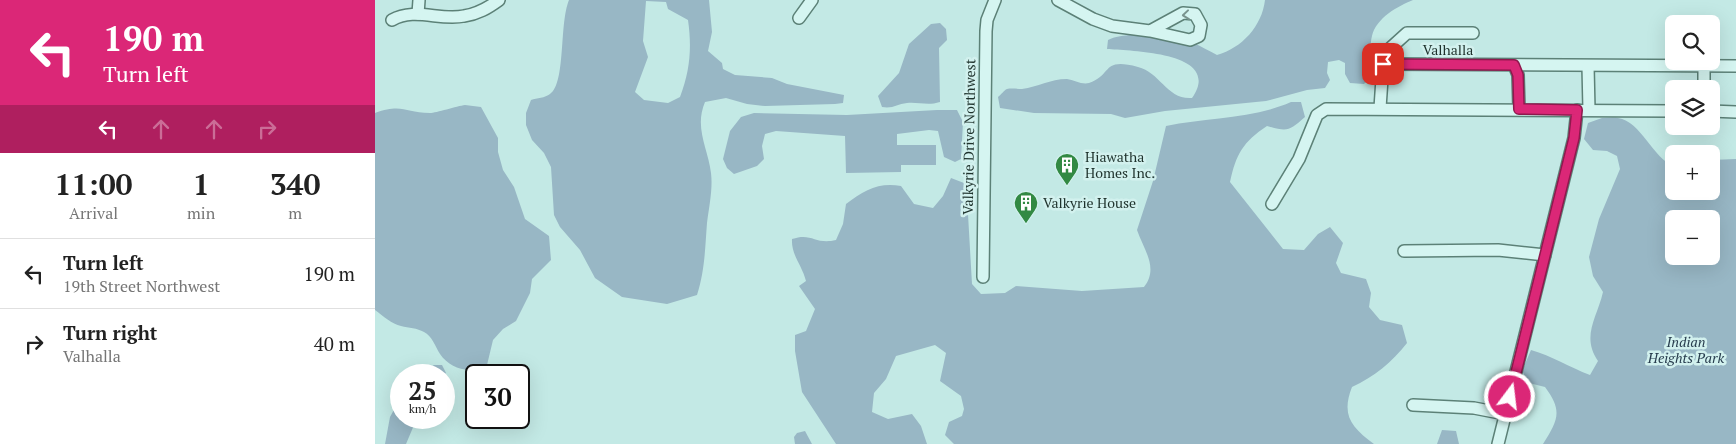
<!DOCTYPE html>
<meta charset="utf-8">
<style>
:root{--surface:#fff;--page:#f2f2f2;--text:#222;--muted:#767676;--line:#e0e0e0}
body{margin:0;font-family:"PT Serif",serif;background:var(--page);color:var(--text);height:100vh;display:flex;flex-direction:column;font-size:19px;white-space:nowrap}
*{box-sizing:border-box;margin:0}
p{font-size:16px;color:var(--muted)}
.icon{flex:none;width:28px;height:28px;fill:none;stroke:currentColor;stroke-width:2;stroke-linecap:round;stroke-linejoin:round}
.map{position:relative;flex:1;overflow:hidden}
.details{display:flex;flex-direction:column;background:var(--surface);width:375px}
.details>*{flex:none}
.hud{background:#db2777;color:#fff;overflow:hidden}
.controls{position:absolute;left:1290px;top:15px;display:grid;gap:10px}
.controls a{display:grid;place-items:center;width:55px;height:55px;border-radius:8px;background:var(--surface);box-shadow:0 5px 20px #0002;font-size:25px}
.speed{position:absolute;left:15px;top:364px;display:flex;gap:10px;font-size:25px;font-weight:700;text-align:center}
.speed>*{display:grid;place-content:center;width:65px;height:65px;border-radius:50%;background:var(--surface);box-shadow:0 5px 20px #0002;line-height:1}
.speed small{font-size:12px;font-weight:400}
.speed .limit{border:2px solid #111;border-radius:8px;background:#fff;color:#111}
.pin{position:absolute;display:grid;place-items:center;width:42px;height:42px;color:#fff;margin:-21px;border-radius:10px;box-shadow:0 2px 8px #0006}
.me{position:absolute;width:55px;margin:-28px;rotate:15deg;stroke-linejoin:round;filter:drop-shadow(0 0 4px #0008)}
.turn{display:flex;align-items:center;gap:18px;height:105px;padding:0 20px;font-size:22px}
.turn .icon{width:65px;height:65px;stroke-width:2.5}
.turn b{display:block;font-size:35px;line-height:42px}
.lanes{display:flex;align-items:center;height:48px;padding:0 20px;background:#0003;justify-content:center;gap:25px;direction:ltr}
.lanes .off{opacity:.35}
.eta{display:flex;justify-content:space-evenly;align-items:center;height:85px;text-align:center}
.eta b{font-size:30px;font-weight:800;line-height:35px}
ul{padding:0;list-style:none}
li{display:flex;align-items:center;gap:15px;height:70px;padding:0 20px;border-top:1px solid var(--line)}
li div{flex:1}
li b{display:block;font-size:19px}
li em{font-style:normal}
main{display:flex;flex:1;min-height:0}
.map>svg:first-child{display:block}
.green{fill:#98b7c5;fill-rule:evenodd}
.lines{fill:none;stroke-linecap:round;stroke-linejoin:round}
.minor-casing{stroke:#5c8177;stroke-width:14}
.minor{stroke:#d5f5f1;stroke-width:11}
.oneway{stroke:#7a948e}
.route-casing{stroke:#8e194d;stroke-width:12}
.route{stroke:#db2777;stroke-width:9}
.labels{text-anchor:middle;stroke-width:5;stroke-linejoin:round;paint-order:stroke}
.street-label{font-size:14px;fill:#1e322c;stroke:#d2f1ee}
.poi-label{font-size:14px;fill:#1e322c;stroke:#d2f1ee;text-anchor:start}
.park-label{font-size:14px;font-style:italic;fill:#273c4d;stroke:#d2f1ee}
</style>
<main>
<section class="details">
<div class="hud">
<div class="turn"><svg class="icon" aria-label="left" viewBox="0 0 24 24"><path d="M17 20v-9H6M10 6l-5 5 5 5"/></svg><div><b>190 m</b>Turn left</div></div>
<div class="lanes"><svg class="icon" aria-label="left" viewBox="0 0 24 24"><path d="M17 20v-9H6M10 6l-5 5 5 5"/></svg><svg class="icon off" aria-label="ahead" viewBox="0 0 24 24"><path d="M12 20V5M6 11l6-6 6 6"/></svg><svg class="icon off" aria-label="ahead" viewBox="0 0 24 24"><path d="M12 20V5M6 11l6-6 6 6"/></svg><svg class="icon off" aria-label="right" viewBox="0 0 24 24"><path d="M7 20v-9h11M14 6l5 5-5 5"/></svg></div>
</div>
<div class="eta">
<div><b>11:00</b><p>Arrival</p></div>
<div><b>1</b><p>min</p></div>
<div><b>340</b><p>m</p></div>
</div>
<ul>
<li><svg class="icon" aria-label="left" viewBox="0 0 24 24"><path d="M17 20v-9H6M10 6l-5 5 5 5"/></svg><div><b>Turn left</b><p>19th Street Northwest</p></div><em>190 m</em></li>
<li><svg class="icon" aria-label="right" viewBox="0 0 24 24"><path d="M7 20v-9h11M14 6l5 5-5 5"/></svg><div><b>Turn right</b><p>Valhalla</p></div><em>40 m</em></li>
</ul>
</section>
<div class="map">
<svg width="1361" height="444" viewBox="0 0 1361 444">
<rect width="100%" height="100%" fill="#c3e9e5"/>
<g class="green">
<path d="M 194,0 L 334,0 L 337,32 L 333,51 L 347,63 L 348,69 L 360,75 L 397,78 L 412,84 L 469,95 L 468,103 L 460,104 L 390,106 L 372,104 L 351,98 L 330,102 C 319,128 333,148 336,173 C 338,189 334,207 332,223 C 330,248 330,270 322,295 L 292,304 L 247,297 L 220,278 L 205,250 L 185,227 L 179,215 L 176,167 L 169,153 L 157,140 L 151,125 L 151,113 L 156,100 C 162,98 170,98 175,94 C 191,83 184,24 194,0 ZM 271,1 L 291,2 L 293,9 L 313,20 C 317,48 315,71 305,97 L 293,103 L 269,100 L 260,92 L 273,57 L 268,41 Z"/>
<path d="M 890,0 L 1038,0 C 1023,6 1001,18 997,36 C 994,47 997,64 997,76 L 989,84 L 975,83 L 970,74 L 970,63 L 964,60 L 953,62 L 952,73 L 955,80 L 950,88 L 932,90 L 891,101 L 790,111 L 750,118 L 736,114 L 659,113 L 625,108 L 623,97 C 626,95 629,90 632,89 C 636,88 643,89 647,89 C 663,87 675,79 692,79 C 699,80 707,85 714,83 C 738,75 726,57 763,67 C 785,72 792,100 817,98 C 849,52 757,51 732,49 L 733,40 C 752,30 797,36 818,43 C 826,46 834,51 842,55 C 867,48 887,26 890,0 Z"/>
<path d="M 565,23 L 571,29 L 572,40 L 564,48 L 565,102 C 553,106 544,102 532,103 C 522,104 518,109 507,107 L 503,96 L 524,73 L 534,44 L 556,24 Z"/>
<path d="M 916,102 L 926,102 L 930,117 C 914,131 913,132 892,126 C 868,142 861,154 855,182 L 908,249 L 929,250 L 943,234 L 955,227 L 968,243 L 961,263 L 966,273 L 991,279 L 996,293 L 994,307 L 1005,320 L 1027,325 L 1032,343 C 1017,362 999,377 977,387 C 966,415 976,427 999,444 L 579,444 L 570,435 L 574,422 L 587,416 L 589,409 L 586,396 L 565,381 L 571,353 L 560,345 L 521,356 L 511,379 L 499,393 L 497,412 L 513,419 L 537,414 L 546,426 L 552,444 L 461,444 L 427,392 L 420,351 L 420,335 L 431,331 L 440,309 L 424,286 L 431,281 C 427,265 416,255 417,239 C 437,232 440,245 461,240 L 468,224 L 471,204 C 489,190 504,182 526,186 L 539,204 L 558,208 L 568,196 L 576,178 L 589,183 L 592,197 L 597,284 L 606,294 L 630,293 L 641,286 L 707,291 L 769,287 C 784,268 769,250 762,230 L 778,181 L 791,126 C 832,117 878,119 916,102 Z"/>
<path d="M 90,105 L 106,107 L 123,138 L 123,152 L 128,170 L 139,187 L 150,219 L 174,236 L 176,260 L 157,279 L 155,293 L 141,321 L 128,329 L 118,340 L 112,365 C 96,374 76,370 65,354 C 60,346 57,336 49,332 C 42,328 34,328 26,326 C 17,324 8,316 0,310 L 0,113 C 28,103 30,113 55,113 C 61,113 82,106 90,105 Z"/>
<path d="M 562,110 L 582,110 L 588,122 L 586,159 L 580,162 L 569,157 L 563,131 L 554,130 L 522,134 L 522,145 L 561,145 L 561,165 L 526,165 L 526,172 L 471,173 L 470,136 L 401,131 L 390,134 L 387,146 L 389,159 L 382,166 L 359,174 L 352,168 L 348,159 L 355,131 L 366,117 L 379,113 L 472,115 Z"/>
<path d="M 1227,118 C 1232,118 1238,117 1243,118 C 1266,121 1278,159 1299,166 L 1299,191 L 1336,191 L 1336,160 L 1361,159 L 1361,444 L 1168,444 C 1183,420 1188,411 1170,387 L 1154,383 L 1147,371 L 1156,350 C 1177,356 1194,367 1215,375 L 1223,361 C 1206,336 1222,318 1228,292 L 1218,276 L 1214,257 L 1224,219 L 1245,169 L 1242,156 L 1232,151 L 1218,150 L 1209,139 L 1213,123 ZM 1299,219 L 1336,219 L 1336,256 L 1299,256 Z"/>
<path d="M 59,365 L 67,365 L 71,373 L 69,379 L 69,375 L 45,375 Z"/>
<path d="M 26,397 L 26,418 L 42,418 L 31,444 L 10,444 L 15,417 Z"/>
<path d="M 1067,430 L 1081,431 L 1084,444 L 1062,444 Z"/>
<path d="M 430,431 L 437,444 L 420,444 L 419,437 L 422,433 Z"/>
</g>
<g class="lines">
<g class="minor-casing">
<g id="minor">
<path d="M 683,0 L 718,19 L 737,26 L 775,31 L 815,40 L 824,36 L 826,25 L 820,14 L 808,13 L 775,31"/>
<path d="M 43,14 L 44,0"/>
<path d="M 424,18 L 437,0"/>
<path d="M 17,20 C 39,7 65,21 89,16 C 103,14 113,8 124,0"/>
<path d="M 1008,64 L 1361,66"/>
<path d="M 1139,65 L 1143,75 L 1144,109"/>
<path d="M 1213,66 L 1214,110"/>
<path d="M 1329,89 L 1329,66"/>
<path d="M 1005,108 L 1008,64 L 1011,52 L 1032,33 L 1098,33"/>
<path d="M 1336,111 L 1361,112"/>
<path d="M 897,204 L 924,159 L 942,115 L 951,109 L 1299,111"/>
<path d="M 1029,251 L 1123,250 L 1170,255"/>
<path d="M 608,277 L 611,31 L 612,20 L 620,0"/>
<path d="M 1038,405 L 1099,408 L 1130,414"/>
<path d="M 1123,444 L 1199,138 L 1202,110"/>
</g>
</g>
<use href="#minor" class="minor"/>
</g>
<defs><path id="oneway-chevron" d="M-2-3.5L2.5 0L-2 3.5" fill="none" stroke-width="1.6" stroke-linecap="round" stroke-linejoin="round" transform="scale(1.25)"/></defs>
<use class="oneway" href="#oneway-chevron" transform="translate(811 15) rotate(174)"/>
<g class="lines">
<g class="route-casing">
<path id="route" d="M 1008,64 L 1139,65 L 1143,75 L 1144,109 L 1202,110 L 1199,138 L 1135,397"/>
</g>
<use href="#route" class="route"/>
</g>
<defs>
<g id="building-pin" transform="scale(1.25)"><path d="M0 17L-7.5 6A9.5 9.5 0 1 1 7.5 6Z" fill="#328943" stroke="#d2f1ee"/><path d="M-4-6H4V6H1V3H-1V6H-4ZM-2.5-4.3h1.7v1.8h-1.7ZM.8-4.3h1.7v1.8H.8ZM-2.5-1h1.7V.8h-1.7ZM.8-1h1.7V.8H.8Z" fill="#fff"/></g>
</defs>
<g fill-rule="evenodd">
<use href="#building-pin" x="692" y="165"/>
<use href="#building-pin" x="651" y="203"/>
</g>
<g class="labels">
<g class="street-label">
<text x="1073" y="55">Valhalla</text>
<text transform="translate(594 137) rotate(-89)" y="5">Valkyrie Drive Northwest</text>
</g>
<g class="poi-label">
<text x="710" y="162">Hiawatha<tspan x="710" dy="16">Homes Inc.</tspan></text>
<text x="668" y="208">Valkyrie House</text>
</g>
<g class="park-label">
<text x="1311" y="347">Indian<tspan x="1311" dy="16">Heights Park</tspan></text>
</g>
</g>
</svg>
<div class="controls">
<a><svg class="icon" aria-label="search" viewBox="0 0 24 24"><circle cx="10" cy="10" r="6"/><path d="M15 15l6 6"/></svg></a>
<a><svg class="icon" aria-label="layers" viewBox="0 0 24 24"><path d="M12 4l9 5-9 5-9-5zM3 14l9 5 9-5"/></svg></a>
<a>+</a>
<a>−</a>
</div>
<div class="speed"><div>25<small>km/h</small></div><div class="limit">30</div></div>
<div class="pin" style="left:1008px;top:64px;background:#d93025"><svg class="icon" aria-label="arrive" viewBox="0 0 24 24"><path d="M6 21V4h12l-3 4 3 4H6"/></svg></div>
<svg class="me" style="left:1135px;top:397px" viewBox="-20 -20 40 40"><circle r="17" fill="#db2777" stroke="#fff" stroke-width="3"/><path d="M0-11L8 9 0 5-8 9z" fill="#fff"/></svg>
</div>
</main>
